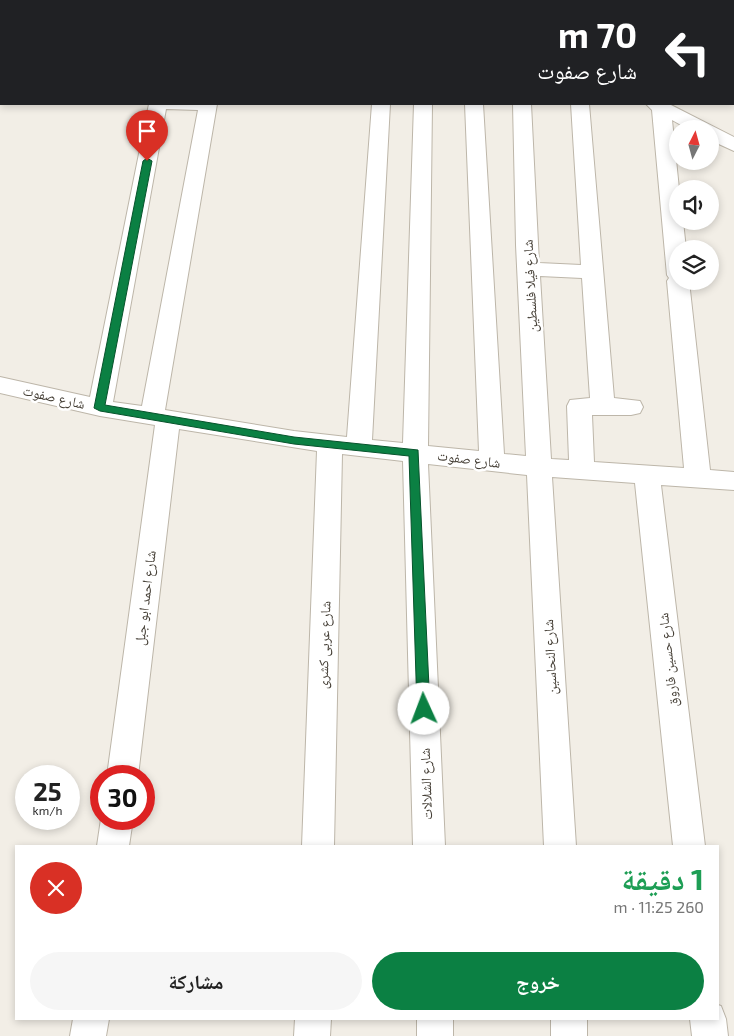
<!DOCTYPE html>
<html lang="ar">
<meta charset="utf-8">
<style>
:root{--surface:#fff;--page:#f6f6f6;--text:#222;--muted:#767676;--accent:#0b8043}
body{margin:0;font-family:"Exo 2","Noto Naskh Arabic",sans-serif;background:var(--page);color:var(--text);direction:rtl;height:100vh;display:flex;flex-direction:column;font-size:19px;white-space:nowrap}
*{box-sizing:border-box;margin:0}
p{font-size:16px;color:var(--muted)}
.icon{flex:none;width:28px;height:28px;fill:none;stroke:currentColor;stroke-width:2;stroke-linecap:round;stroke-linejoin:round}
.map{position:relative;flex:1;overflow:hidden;direction:ltr}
.side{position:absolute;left:15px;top:845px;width:704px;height:175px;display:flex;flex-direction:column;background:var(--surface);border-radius:0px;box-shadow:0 2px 8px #0003;direction:rtl}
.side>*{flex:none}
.banner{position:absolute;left:0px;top:0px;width:735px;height:105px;box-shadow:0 2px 8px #0003;direction:rtl;background:#202124;color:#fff;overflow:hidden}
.needle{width:32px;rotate:6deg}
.fabs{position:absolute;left:669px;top:120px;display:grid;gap:10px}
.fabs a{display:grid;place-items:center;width:50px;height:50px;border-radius:50%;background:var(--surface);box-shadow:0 2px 8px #0003;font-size:25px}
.speed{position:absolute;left:15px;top:765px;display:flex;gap:10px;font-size:25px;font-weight:700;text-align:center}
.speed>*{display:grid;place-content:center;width:65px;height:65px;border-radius:50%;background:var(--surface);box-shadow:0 2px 8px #0003;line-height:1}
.speed small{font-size:12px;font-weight:400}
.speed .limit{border:8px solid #d22;background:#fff;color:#111}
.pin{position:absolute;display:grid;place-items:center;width:42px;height:42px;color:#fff;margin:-51px -21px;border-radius:50% 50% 50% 0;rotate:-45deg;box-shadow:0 0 5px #0007}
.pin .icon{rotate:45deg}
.me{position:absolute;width:55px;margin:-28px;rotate:358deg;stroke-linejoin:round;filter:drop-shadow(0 0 4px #0008)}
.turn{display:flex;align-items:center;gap:18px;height:105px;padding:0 15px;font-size:22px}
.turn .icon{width:65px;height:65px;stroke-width:2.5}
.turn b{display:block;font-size:35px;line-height:42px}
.round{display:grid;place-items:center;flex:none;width:52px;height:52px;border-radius:26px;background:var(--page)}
.summary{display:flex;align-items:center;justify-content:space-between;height:85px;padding:0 15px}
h1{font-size:30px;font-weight:700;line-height:38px;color:#1e9e55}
.action{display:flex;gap:10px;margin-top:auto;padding:10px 15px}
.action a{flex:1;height:58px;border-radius:30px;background:var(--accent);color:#fff;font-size:20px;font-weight:700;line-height:58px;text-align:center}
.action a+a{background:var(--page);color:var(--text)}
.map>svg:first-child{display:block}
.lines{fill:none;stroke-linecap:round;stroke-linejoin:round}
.street-casing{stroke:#bdb6a9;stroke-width:2}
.street{fill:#fff;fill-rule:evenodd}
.route{fill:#0b8043;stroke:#07532c}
.labels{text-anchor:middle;stroke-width:5;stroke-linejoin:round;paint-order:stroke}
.street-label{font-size:14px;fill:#453f36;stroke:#fff}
</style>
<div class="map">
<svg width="734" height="1036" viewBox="0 0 734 1036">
<rect width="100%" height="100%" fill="#f2eee6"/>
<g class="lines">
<g class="street-casing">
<g id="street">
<rect x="171" y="0" width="16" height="1"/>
<rect x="418" y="0" width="16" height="1"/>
<path d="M 438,0 L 457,0 L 457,1 L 439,1 Z"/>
<path d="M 149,104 L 217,104 L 165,410 L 294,431 L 347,437 L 372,104 L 390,104 L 372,440 L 403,443 L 414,104 L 432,104 L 428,446 L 479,451 L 465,104 L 483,104 L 504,454 L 526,456 L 516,245 L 513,104 L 531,104 L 539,263 L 581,265 L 571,104 L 589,104 L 614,398 L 640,401 L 643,407 L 640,413 L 631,415 L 592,415 L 594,462 L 684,468 L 667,281 L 669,278 L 667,275 L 652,110 L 646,104 L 669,104 L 734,137 L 734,151 L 710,140 L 710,129 L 688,129 L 672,120 L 679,189 L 678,189 L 678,221 L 683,221 L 686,249 L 678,249 L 678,281 L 689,281 L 710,470 L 734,472 L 734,490 L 661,485 L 705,846 L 673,846 L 635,483 L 552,477 L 576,846 L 544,846 L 527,475 L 428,464 L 445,846 L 413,846 L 403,461 L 342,454 L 334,846 L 302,846 L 317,451 L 179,429 L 138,776 L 107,776 L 155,425 L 100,416 L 0,393 L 0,377 L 90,397 ZM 166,109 L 198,110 L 142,406 L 113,402 ZM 540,276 L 582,278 L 590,398 L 570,400 L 567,406 L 569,460 L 551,459 Z"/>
<path d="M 101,819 L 133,819 L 129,846 L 97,846 Z"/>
<path d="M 718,1005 L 721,1006 L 726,1019 L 728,1036 L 692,1036 L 690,1019 L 718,1019 Z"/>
<path d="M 73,1019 L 109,1019 L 106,1036 L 70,1036 Z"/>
<path d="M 295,1019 L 331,1019 L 330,1036 L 294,1036 Z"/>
<rect x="417" y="1019" width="36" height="17"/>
<rect x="551" y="1019" width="36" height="17"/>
</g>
</g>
<use href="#street" class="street"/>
</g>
<path class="route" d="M 147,158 L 152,161 L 105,405 L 294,437 L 418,450 L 430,709 L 428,712 L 424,714 L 419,712 L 417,709 L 409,456 L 294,444 L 100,411 L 94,408 L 143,161 Z"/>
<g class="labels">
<g class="street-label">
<text transform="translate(530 286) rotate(-93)" y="5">شارع فيلا فلسطين</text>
<text transform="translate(54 397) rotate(13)" y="5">شارع صفوت</text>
<text transform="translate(469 459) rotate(7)" y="5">شارع صفوت</text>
<text transform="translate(145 598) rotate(-83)" y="5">شارع احمد ابو جبل</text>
<text transform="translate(324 645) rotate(-88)" y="5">شارع عربى كشرى</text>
<text transform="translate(550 657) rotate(-93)" y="5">شارع النحاسين</text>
<text transform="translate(668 660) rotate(-96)" y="5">شارع حسين فاروق</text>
<text transform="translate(426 784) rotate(-92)" y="5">شارع الشلالات</text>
</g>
</g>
</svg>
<div class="fabs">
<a><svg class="needle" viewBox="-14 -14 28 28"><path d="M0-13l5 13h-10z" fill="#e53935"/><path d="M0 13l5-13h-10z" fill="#767676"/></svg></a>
<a><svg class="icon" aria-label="sound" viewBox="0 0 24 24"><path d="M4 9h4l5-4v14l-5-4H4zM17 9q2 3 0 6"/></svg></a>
<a><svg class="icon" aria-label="layers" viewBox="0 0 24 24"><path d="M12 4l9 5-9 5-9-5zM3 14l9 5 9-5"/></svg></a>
</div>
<div class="speed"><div>25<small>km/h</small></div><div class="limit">30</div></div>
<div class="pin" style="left:147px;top:161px;background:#d93025"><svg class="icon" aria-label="arrive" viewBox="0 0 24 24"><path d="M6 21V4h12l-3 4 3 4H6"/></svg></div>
<svg class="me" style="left:424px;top:709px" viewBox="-20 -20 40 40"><circle r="19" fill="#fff"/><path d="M0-13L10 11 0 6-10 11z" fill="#0b8043"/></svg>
<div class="banner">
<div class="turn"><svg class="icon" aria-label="left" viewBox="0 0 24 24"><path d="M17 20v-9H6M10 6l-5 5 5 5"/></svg><div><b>70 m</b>شارع صفوت</div></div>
</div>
<section class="side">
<div class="summary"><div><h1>1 دقيقة</h1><p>260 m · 11:25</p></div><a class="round" style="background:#d93025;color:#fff"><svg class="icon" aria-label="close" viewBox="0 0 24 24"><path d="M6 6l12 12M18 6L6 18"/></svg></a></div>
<div class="action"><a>خروج</a><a>مشاركة</a></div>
</section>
</div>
